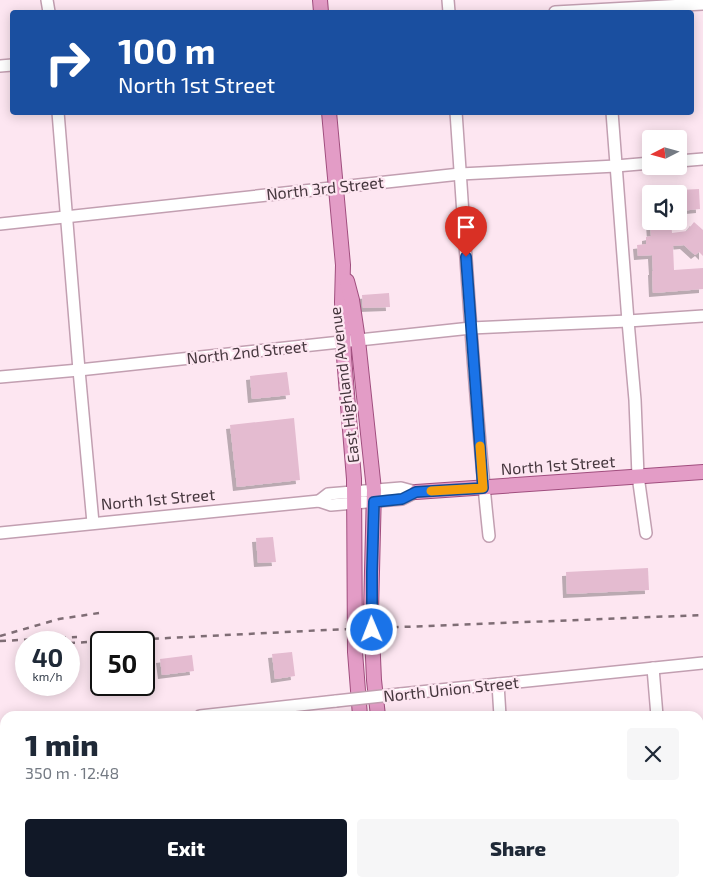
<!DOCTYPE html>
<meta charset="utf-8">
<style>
:root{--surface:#fff;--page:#f6f6f7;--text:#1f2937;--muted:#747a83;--accent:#111827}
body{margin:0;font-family:"Exo 2",sans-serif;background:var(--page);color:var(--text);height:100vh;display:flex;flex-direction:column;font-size:19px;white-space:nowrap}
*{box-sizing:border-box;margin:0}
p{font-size:16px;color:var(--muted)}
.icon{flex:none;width:28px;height:28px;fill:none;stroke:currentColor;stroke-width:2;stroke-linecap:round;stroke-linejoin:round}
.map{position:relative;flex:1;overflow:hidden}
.panel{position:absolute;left:0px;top:711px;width:704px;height:176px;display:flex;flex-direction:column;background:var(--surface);border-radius:15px 15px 0 0;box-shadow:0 2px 12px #0003}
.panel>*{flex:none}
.hud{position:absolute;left:10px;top:10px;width:684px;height:105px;border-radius:5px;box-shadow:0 2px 12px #0003;background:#1a4fa0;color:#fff;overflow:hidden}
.needle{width:32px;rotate:264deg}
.controls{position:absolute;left:642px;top:130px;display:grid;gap:10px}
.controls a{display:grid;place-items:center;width:45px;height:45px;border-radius:5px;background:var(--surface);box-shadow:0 2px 12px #0003;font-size:25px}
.speed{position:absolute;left:15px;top:631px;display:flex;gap:10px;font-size:25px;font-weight:700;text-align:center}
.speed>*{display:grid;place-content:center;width:65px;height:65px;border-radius:50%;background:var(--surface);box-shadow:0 2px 12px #0003;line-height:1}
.speed small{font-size:12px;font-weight:400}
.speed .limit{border:2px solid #111;border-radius:8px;background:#fff;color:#111}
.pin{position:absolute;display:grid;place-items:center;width:42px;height:42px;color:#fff;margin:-51px -21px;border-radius:50% 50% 50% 0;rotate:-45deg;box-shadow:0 0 5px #0007}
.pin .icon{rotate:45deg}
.me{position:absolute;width:55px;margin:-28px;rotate:359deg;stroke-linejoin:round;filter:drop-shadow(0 0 4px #0008)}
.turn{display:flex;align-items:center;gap:18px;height:105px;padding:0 25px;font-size:22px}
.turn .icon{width:65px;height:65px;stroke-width:2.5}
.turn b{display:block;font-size:35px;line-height:42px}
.round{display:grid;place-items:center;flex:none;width:52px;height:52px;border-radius:5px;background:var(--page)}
.headline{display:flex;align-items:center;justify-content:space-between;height:85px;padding:0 25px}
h1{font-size:30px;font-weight:800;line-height:38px}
.cta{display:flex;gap:10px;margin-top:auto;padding:10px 25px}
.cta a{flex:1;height:58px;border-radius:5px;background:var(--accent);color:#fff;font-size:20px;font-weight:800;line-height:58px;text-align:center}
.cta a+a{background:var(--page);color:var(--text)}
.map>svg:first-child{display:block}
.building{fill:#e4bbd0;filter:url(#shadow)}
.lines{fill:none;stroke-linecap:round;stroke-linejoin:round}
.minor-casing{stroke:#c29fb1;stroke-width:14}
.major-casing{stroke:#a04e7e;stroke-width:16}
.minor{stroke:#fff;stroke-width:11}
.major{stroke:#e39cc6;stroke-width:14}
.rail{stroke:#7f6d75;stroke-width:2.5;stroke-dasharray:6 6;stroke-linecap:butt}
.minor-bridge-casing{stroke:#c29fb1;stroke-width:14;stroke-linecap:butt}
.minor-bridge{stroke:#fff;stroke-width:11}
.route-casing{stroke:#114b97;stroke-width:12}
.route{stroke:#1a73e8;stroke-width:9}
.slow{stroke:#f59e0b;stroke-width:9}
.labels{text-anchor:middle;stroke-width:4.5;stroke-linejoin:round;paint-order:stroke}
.street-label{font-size:16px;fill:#46373e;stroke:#fde6f1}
</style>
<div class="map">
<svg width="703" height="887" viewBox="0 0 703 887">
<defs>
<filter id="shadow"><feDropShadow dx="-4" dy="4" stdDeviation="0" flood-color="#0004"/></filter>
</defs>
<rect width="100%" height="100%" fill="#fde6f1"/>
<g class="building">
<path d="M 699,189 L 700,209 L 679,211 L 679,190 Z"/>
<path d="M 650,221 L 671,221 L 672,233 L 687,231 L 694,222 L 703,230 L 703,256 L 699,252 L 695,255 L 684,245 L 673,246 L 674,270 L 703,268 L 703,289 L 653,293 L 652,271 L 653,271 L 652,255 L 638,256 L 637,245 L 646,244 L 646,237 L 651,236 Z"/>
<path d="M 389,293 L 390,307 L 363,308 L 362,295 Z"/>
<path d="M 287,372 L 290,395 L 252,399 L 250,376 Z"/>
<path d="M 294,418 L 300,480 L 237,487 L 230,425 Z"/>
<path d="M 273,537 L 276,562 L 258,563 L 256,538 Z"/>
<path d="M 648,568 L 649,590 L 567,594 L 566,572 Z"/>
<path d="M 292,652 L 295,676 L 275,679 L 272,654 Z"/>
<path d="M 192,655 L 194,671 L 162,675 L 160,659 Z"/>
</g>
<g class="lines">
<g class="minor-casing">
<g id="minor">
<path d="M 47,0 L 49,12"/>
<path d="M 448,0 L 449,12"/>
<path d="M 555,12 L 703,4"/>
<path d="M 0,66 L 12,65"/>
<path d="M 58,112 L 79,370 L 93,523"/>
<path d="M 456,112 C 466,254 474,396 489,536"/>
<path d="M 612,112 L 628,321 L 635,400 L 638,476 L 646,533"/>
<path d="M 679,161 L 703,159"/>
<path d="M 0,224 L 460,174 L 616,166 L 651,163"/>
<path d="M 0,377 L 79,370 L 471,328 L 628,321 L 703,316"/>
<path d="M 319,501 L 328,494 L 401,488 L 416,492"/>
<path d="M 0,533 L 319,501 L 331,505 L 402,499 L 416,492"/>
<path d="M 653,668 L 657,716"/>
<path d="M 498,684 L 500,716"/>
<path d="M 400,694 L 703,663"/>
<path d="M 200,716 L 336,701"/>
<path d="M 0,736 L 5,736"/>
<path d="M 699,819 L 703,819"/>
<path d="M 0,868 L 5,868"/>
<path d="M 122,882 L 123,887"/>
<path d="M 514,882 L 514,887"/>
<path d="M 666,882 L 666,887"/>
</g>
</g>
<g class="major-casing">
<g id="major">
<path d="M 320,0 L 321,12"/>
<path d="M 329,112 L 343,265 L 342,302 L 344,357 L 354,479 L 355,652 L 360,716"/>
<path d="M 347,281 L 352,300 L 358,340 L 374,490 L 371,612 L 374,680 L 378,716"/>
<path d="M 416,492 L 703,472"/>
<path d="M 392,882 L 393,887"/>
<path d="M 408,882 L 409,887"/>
</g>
</g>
<use href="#minor" class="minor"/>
<use href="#major" class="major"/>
<g class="rail">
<path d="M 0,636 L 59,619 L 99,613"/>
<path d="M 0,641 L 77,637"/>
<path d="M 69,643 L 326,630 L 703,615"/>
</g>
<g class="minor-bridge-casing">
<path id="minor-bridge" d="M 336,701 L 400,694"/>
</g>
<use href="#minor-bridge" class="minor-bridge"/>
</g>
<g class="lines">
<g class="route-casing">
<path id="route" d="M 372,630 L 372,572 L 374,502 L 402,499 L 416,492 L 483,488 L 466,257"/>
</g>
<use href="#route" class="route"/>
<path class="slow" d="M 431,491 L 483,488 L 480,446"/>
</g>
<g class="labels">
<g class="street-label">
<text transform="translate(325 188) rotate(-6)" y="6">North 3rd Street</text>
<text transform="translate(247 352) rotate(-6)" y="6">North 2nd Street</text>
<text transform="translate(344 385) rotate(-97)" y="6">East Highland Avenue</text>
<text transform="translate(558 465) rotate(-4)" y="6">North 1st Street</text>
<text transform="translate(158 499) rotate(-5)" y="6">North 1st Street</text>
<text transform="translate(451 689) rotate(-6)" y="6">North Union Street</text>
</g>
</g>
</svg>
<div class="controls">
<a><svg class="needle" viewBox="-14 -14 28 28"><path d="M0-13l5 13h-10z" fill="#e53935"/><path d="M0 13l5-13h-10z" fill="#747a83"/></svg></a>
<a><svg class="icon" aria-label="sound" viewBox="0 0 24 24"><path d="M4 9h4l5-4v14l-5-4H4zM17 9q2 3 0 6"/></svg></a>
</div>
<div class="speed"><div>40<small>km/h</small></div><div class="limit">50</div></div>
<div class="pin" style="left:466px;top:257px;background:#d93025"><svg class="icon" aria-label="arrive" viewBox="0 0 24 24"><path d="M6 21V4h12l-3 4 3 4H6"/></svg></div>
<svg class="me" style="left:372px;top:630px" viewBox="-20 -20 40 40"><circle r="17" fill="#1a73e8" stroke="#fff" stroke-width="3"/><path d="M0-11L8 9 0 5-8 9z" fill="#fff"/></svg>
<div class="hud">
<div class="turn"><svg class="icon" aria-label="right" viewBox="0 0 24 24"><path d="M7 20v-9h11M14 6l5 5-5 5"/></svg><div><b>100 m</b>North 1st Street</div></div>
</div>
<section class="panel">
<div class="headline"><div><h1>1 min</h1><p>350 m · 12:48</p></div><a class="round"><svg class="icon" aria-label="close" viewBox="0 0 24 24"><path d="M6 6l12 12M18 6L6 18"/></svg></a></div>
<div class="cta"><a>Exit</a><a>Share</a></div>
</section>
</div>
